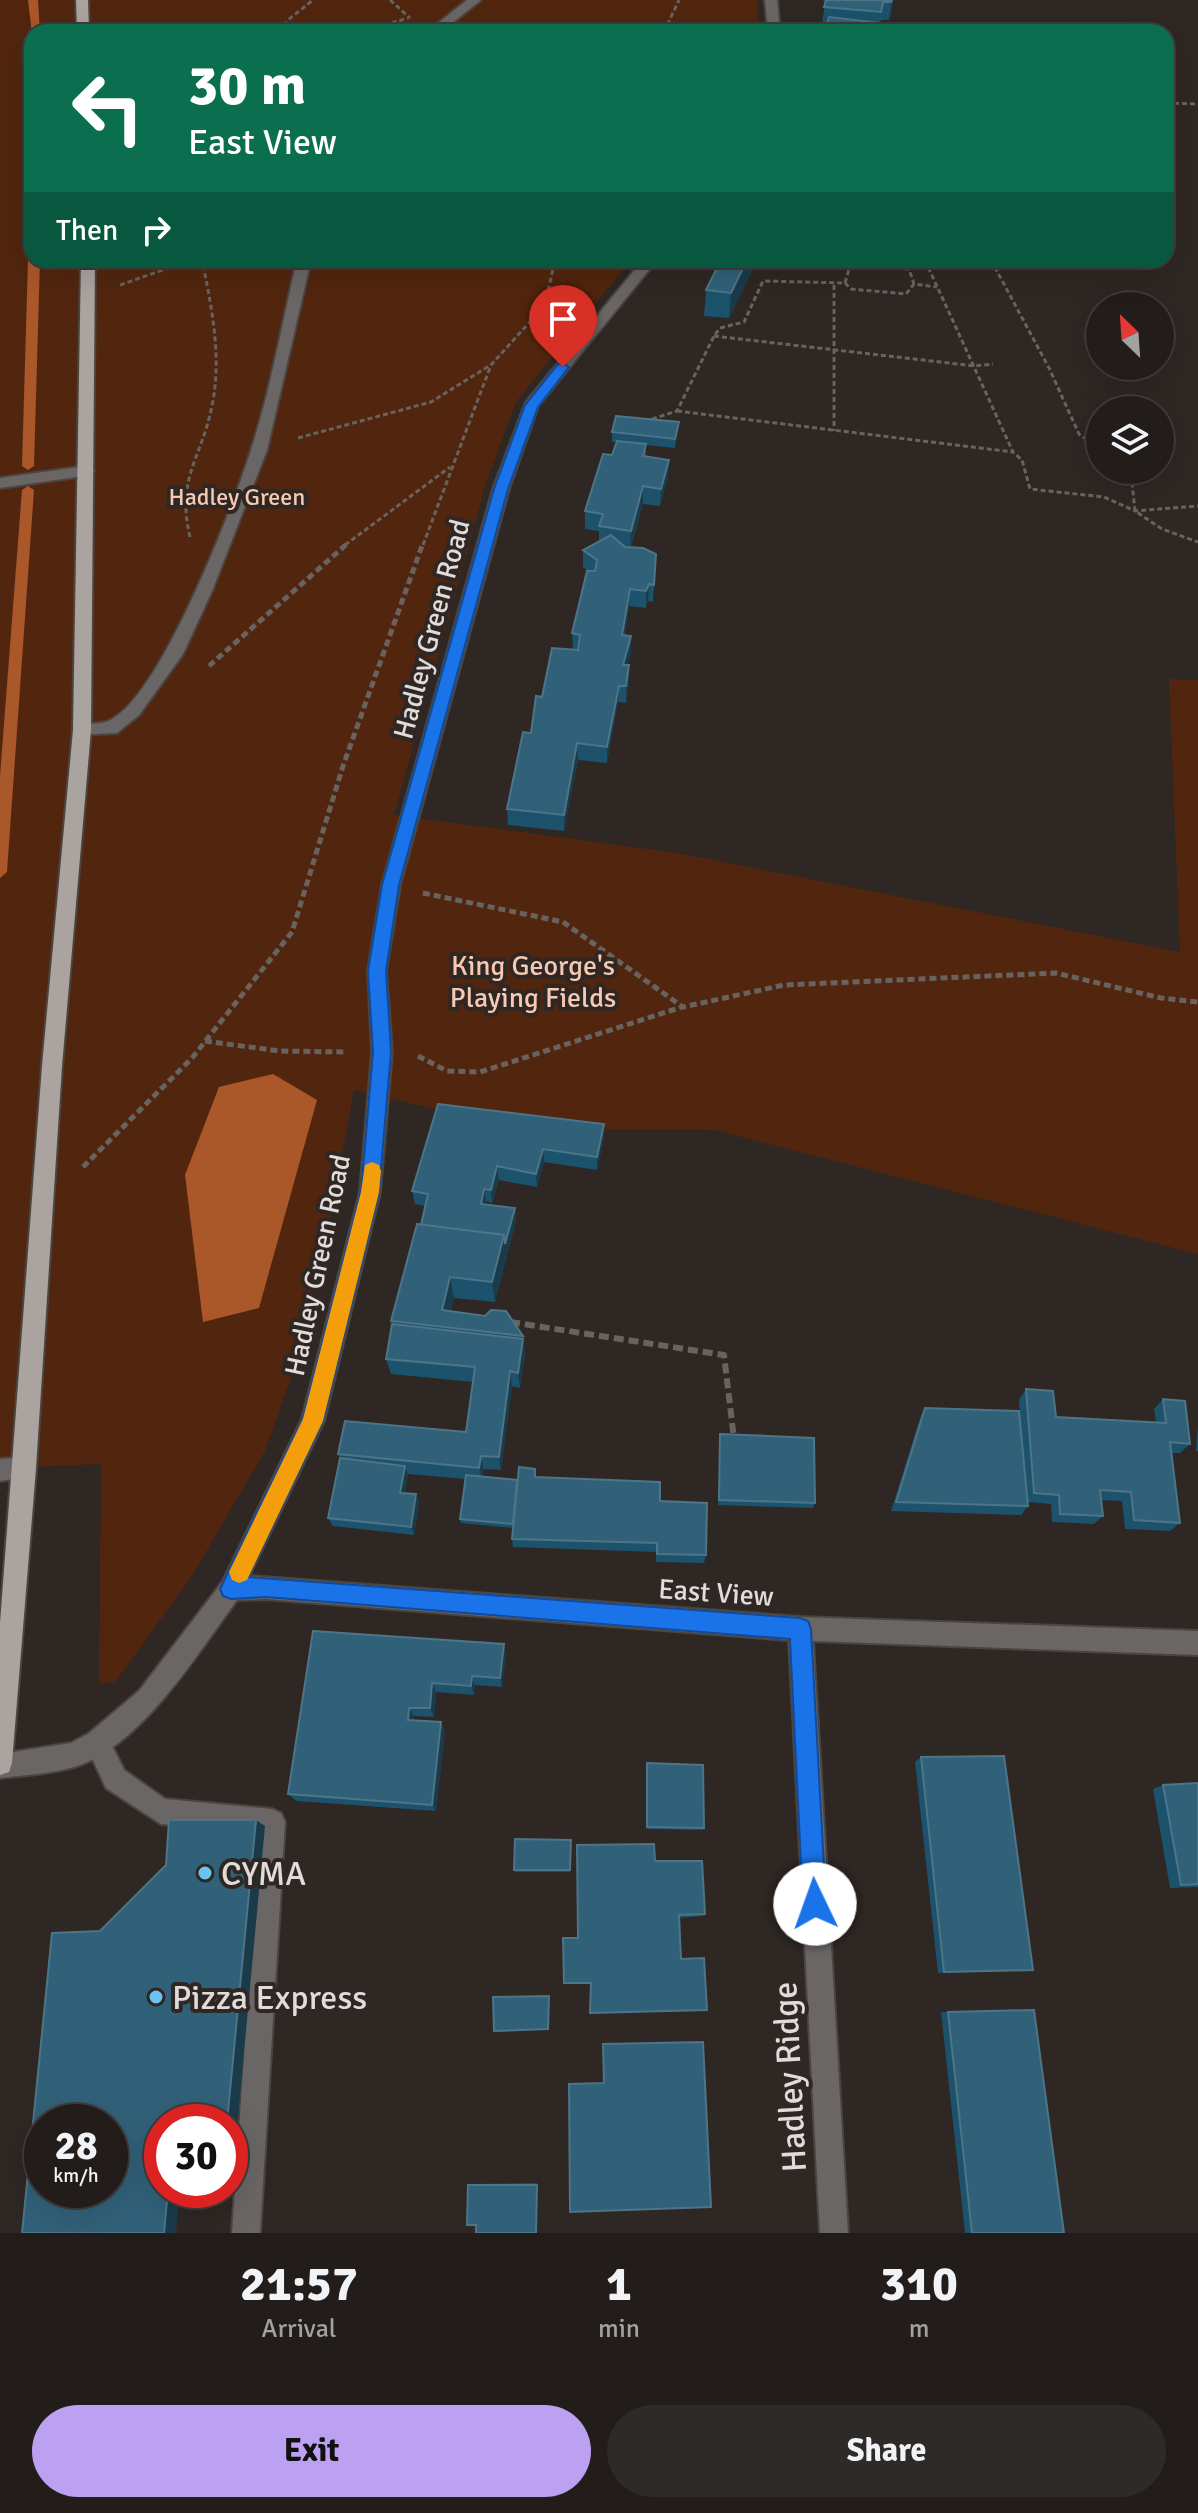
<!DOCTYPE html>
<style>
:root{--surface:#221d1b;--page:#2e2a28;--text:#f1f3f6;--muted:#a2a2a3;--line:#3f3b3a;--accent:#bca0f2}
body{margin:0;font-family:Signika,sans-serif;background:var(--page);color:var(--text);height:100vh;display:flex;flex-direction:column;font-size:30px;white-space:nowrap}
*{box-sizing:border-box;margin:0}
p{font-size:26px;color:var(--muted)}
.icon{flex:none;width:44px;height:44px;fill:none;stroke:currentColor;stroke-width:2;stroke-linecap:round;stroke-linejoin:round}
.map{position:relative;height:2233px;overflow:hidden}
.drawer{display:flex;flex-direction:column;background:var(--surface);flex:1}
.drawer>*{flex:none}
.banner{position:absolute;left:24px;top:24px;width:1150px;height:244px;border-radius:24px;box-shadow:0 8px 32px #0002,0 0 0 2px var(--line);background:#0b6e4f;color:#fff;overflow:hidden}
.needle{width:52px;rotate:335deg}
.tools{position:absolute;left:1086px;top:292px;display:grid;gap:16px}
.tools a{display:grid;place-items:center;width:88px;height:88px;border-radius:50%;background:var(--surface);box-shadow:0 8px 32px #0002,0 0 0 2px var(--line);font-size:40px}
.speed{position:absolute;left:24px;top:2104px;display:flex;gap:16px;font-size:40px;font-weight:700;text-align:center}
.speed>*{display:grid;place-content:center;width:104px;height:104px;border-radius:50%;background:var(--surface);box-shadow:0 8px 32px #0002,0 0 0 2px var(--line);line-height:1}
.speed small{font-size:20px;font-weight:400}
.speed .limit{border:12px solid #d22;background:#fff;color:#111}
.pin{position:absolute;display:grid;place-items:center;width:68px;height:68px;color:#fff;margin:-82px -34px;border-radius:50% 50% 50% 0;rotate:-45deg;box-shadow:0 0 8px #0007}
.pin .icon{rotate:45deg}
.me{position:absolute;width:88px;margin:-44px;rotate:357deg;stroke-linejoin:round;filter:drop-shadow(0 0 6px #0008)}
.turn{display:flex;align-items:center;gap:28px;height:168px;padding:0 32px;font-size:36px}
.turn .icon{width:104px;height:104px;stroke-width:2.5}
.turn b{display:block;font-size:56px;line-height:68px}
.then{display:flex;align-items:center;height:76px;padding:0 32px;background:#0003;gap:16px;font-size:30px}
.eta{display:flex;justify-content:space-evenly;align-items:center;height:136px;text-align:center}
.eta b{font-size:48px;font-weight:700;line-height:56px}
.button{display:flex;gap:16px;margin-top:auto;padding:16px 32px}
.button a{flex:1;height:92px;border-radius:48px;background:var(--accent);color:#111;font-size:32px;font-weight:700;line-height:92px;text-align:center}
.button a+a{background:var(--page);color:var(--text)}
.map>svg:first-child{display:block}
.green{fill:#52260e}
.water{fill:#aa572a}
.lines{fill:none;stroke-linecap:round;stroke-linejoin:round}
.stream{fill:#aa572a;fill-rule:evenodd}
.service-casing{stroke:#4b4441;stroke-width:4}
.minor-casing{stroke:#4b4441;stroke-width:4}
.tertiary-casing{stroke:#4b4441;stroke-width:4}
.primary-casing{stroke:#4b4441;stroke-width:4}
.path-far2{stroke:#696360;stroke-width:3;stroke-dasharray:5 3;stroke-linecap:butt}
.path-far1{stroke:#696360;stroke-width:5;stroke-dasharray:7 4;stroke-linecap:butt}
.path{stroke:#696360;stroke-width:6;stroke-dasharray:10 5;stroke-linecap:butt}
.service{fill:#6a6665;fill-rule:evenodd}
.minor{fill:#6a6665;fill-rule:evenodd}
.tertiary{fill:#6a6665;fill-rule:evenodd}
.primary{fill:#aba3a0;fill-rule:evenodd}
.wall{fill:#1c526c}
.shaded-wall{fill:#1a3b4a}
.building{fill:#316178;stroke:#4d7487;stroke-width:2;fill-rule:evenodd}
.route{fill:#1a73e8;stroke:#114b97;stroke-width:2}
.slow{fill:#f59e0b}
.poi-dot{fill:#6cc3f2;stroke:#2e2724;stroke-width:3}
.labels{text-anchor:middle;stroke-width:8;stroke-linejoin:round;paint-order:stroke}
.far-park-label{font-size:24px;fill:#f7c8b2;stroke:#2e2724}
.street-label{font-size:28px;fill:#e1dcda;stroke:#2e2724}
.park-label{font-size:28px;fill:#f7c8b2;stroke:#2e2724}
.near-poi-label{font-size:34px;fill:#e1dcda;stroke:#2e2724;text-anchor:start}
.near-street-label{font-size:34px;fill:#e1dcda;stroke:#2e2724}
</style>
<div class="map">
<svg width="1198" height="2233" viewBox="0 0 1198 2233">
<rect width="100%" height="100%" fill="#2e2724"/>
<path class="green" d="M 0,0 L 758,0 L 758,32 L 32,32 L 32,260 L 631,260 L 516,402 L 486,483 L 394,815 L 677,853 L 1180,952 L 1169,679 L 1198,680 L 1198,1254 L 714,1130 L 515,1128 L 354,1090 L 327,1238 L 301,1349 L 265,1451 L 192,1576 L 115,1682 L 99,1683 L 101,1464 L 0,1468 Z"/>
<path class="water" d="M 273,1074 L 317,1100 L 259,1308 L 203,1322 L 185,1175 L 219,1087 Z"/>
<g class="lines">
<g class="stream">
<path d="M 28,0 L 38,0 L 40,32 L 32,32 L 32,34 Z"/>
<path d="M 32,257 L 32,260 L 40,260 L 34,466 L 28,470 L 22,466 L 28,260 Z"/>
<path d="M 28,486 L 34,490 L 7,872 L 0,878 L 0,776 L 22,490 Z"/>
</g>
<g class="service-casing">
<path id="service" d="M 97,1731 L 106,1734 L 124,1770 L 165,1799 L 272,1809 L 281,1813 L 285,1822 L 260,2233 L 232,2233 L 259,1833 L 161,1824 L 106,1788 L 85,1743 L 88,1734 Z"/>
</g>
<g class="minor-casing">
<g id="minor">
<path d="M 765,0 L 777,0 L 780,32 L 768,32 Z"/>
<path d="M 643,260 L 657,260 L 538,406 L 509,489 L 400,885 L 386,971 L 392,1052 L 380,1192 L 324,1421 L 249,1576 L 800,1617 L 1198,1631 L 1198,1655 L 813,1641 L 848,2233 L 820,2233 L 789,1640 L 266,1599 L 237,1600 C 197,1654 141,1747 74,1767 C 51,1774 24,1775 0,1778 L 0,1754 L 71,1743 L 88,1734 L 139,1691 L 223,1581 L 302,1419 L 360,1192 L 372,1052 L 368,971 L 382,885 L 493,489 L 526,402 Z"/>
<path d="M 86,466 L 94,471 L 91,475 L 0,488 L 0,478 Z"/>
<path d="M 25,1457 L 33,1460 L 36,1468 L 33,1476 L 0,1481 L 0,1459 Z"/>
</g>
</g>
<g class="tertiary-casing">
<g id="tertiary">
<path d="M 467,0 L 481,0 L 441,32 L 427,32 Z"/>
<path d="M 297,260 L 311,260 L 267,450 L 212,591 L 183,654 L 139,715 L 117,733 L 76,735 L 73,730 L 76,725 C 86,722 97,725 106,722 C 158,705 234,504 251,450 C 271,389 282,323 297,260 Z"/>
</g>
</g>
<g class="primary-casing">
<g id="primary">
<path d="M 76,0 L 88,0 L 89,32 L 77,32 Z"/>
<path d="M 81,260 L 95,260 L 91,730 L 62,1066 L 36,1468 L 12,1763 L 9,1772 L 0,1775 L 0,1623 L 42,1066 L 73,730 Z"/>
</g>
</g>
<g class="path-far2">
<path d="M 390,0 L 410,18"/>
<path d="M 279,32 L 288,20 L 313,0"/>
<path d="M 361,32 L 408,18"/>
<path d="M 664,32 L 679,0"/>
<path d="M 1166,103 L 1198,104"/>
<path d="M 925,260 L 1013,452 L 1022,460 L 1030,489 L 1104,497 L 1135,511 L 1198,506"/>
<path d="M 991,260 L 1049,368 L 1079,434 L 1100,449"/>
<path d="M 845,283 L 851,289 L 906,294 L 914,284"/>
<path d="M 120,285 L 191,260"/>
<path d="M 834,285 L 834,431"/>
<path d="M 714,336 L 975,366 L 993,364"/>
<path d="M 677,411 L 1013,452"/>
<path d="M 652,419 L 677,411 L 714,336 L 720,328 L 744,322 L 763,281 L 845,283 L 850,266 L 909,269 L 914,284 L 937,287"/>
<path d="M 298,438 L 431,402 L 489,366"/>
<path d="M 1122,470 L 1132,482 L 1135,511 L 1162,529 L 1198,542"/>
<path d="M 190,537 C 176,478 201,460 212,406 C 222,358 212,308 202,260"/>
<path d="M 345,545 L 450,467"/>
<path d="M 423,545 L 491,365 L 545,305 L 555,260"/>
</g>
<g class="path-far1">
<path d="M 209,666 L 348,543"/>
<path d="M 423,893 L 563,922 L 683,1007 L 784,985 L 1056,973 L 1161,998 L 1198,1002"/>
<path d="M 205,1041 L 279,1051 L 345,1052"/>
<path d="M 418,1056 L 447,1071 L 480,1072 L 682,1007"/>
<path d="M 83,1167 L 192,1058 L 292,932 L 343,766 L 423,543"/>
</g>
<path class="path" d="M 510,1322 L 724,1355 L 734,1439"/>
<use href="#service" class="service"/>
<use href="#minor" class="minor"/>
<use href="#tertiary" class="tertiary"/>
<use href="#primary" class="primary"/>
</g>
<g class="wall">
<path d="M 822,0 L 893,0 L 891,15 L 889,20 L 881,20 L 880,23 L 826,25 L 822,24 L 825,2 Z"/>
<path d="M 721,260 L 757,260 L 729,318 L 704,316 L 706,290 Z"/>
<path d="M 679,422 L 675,448 L 646,445 L 646,457 L 668,477 L 660,506 L 643,504 L 631,547 L 656,554 L 653,602 L 648,601 L 646,608 L 629,606 L 625,635 L 631,636 L 631,653 L 627,665 L 629,665 L 629,682 L 626,703 L 618,702 L 607,763 L 578,760 L 564,831 L 508,825 L 507,809 L 542,697 L 573,650 L 572,633 L 588,571 L 583,567 L 583,550 L 599,541 L 599,531 L 585,529 L 585,511 L 612,455 L 617,442 L 612,442 L 612,432 Z"/>
<path d="M 604,1124 L 604,1137 L 597,1170 L 544,1162 L 537,1187 L 499,1180 L 492,1203 L 486,1201 L 485,1204 L 515,1208 L 516,1221 L 495,1302 L 454,1298 L 451,1311 L 523,1336 L 525,1355 L 520,1388 L 512,1386 L 501,1470 L 483,1469 L 483,1476 L 517,1480 L 536,1477 L 660,1501 L 706,1555 L 704,1563 L 656,1562 L 656,1552 L 513,1547 L 512,1539 L 513,1528 L 461,1523 L 460,1519 L 466,1479 L 408,1474 L 405,1493 L 416,1494 L 419,1503 L 414,1535 L 333,1526 L 328,1518 L 340,1458 L 338,1454 L 466,1432 L 473,1382 L 391,1374 L 386,1359 L 392,1324 L 391,1321 L 421,1225 L 425,1206 L 415,1204 L 412,1191 Z"/>
<path d="M 1026,1389 L 1056,1417 L 1156,1422 L 1154,1409 L 1163,1399 L 1190,1444 L 1180,1453 L 1172,1453 L 1180,1523 L 1170,1531 L 1125,1529 L 1122,1501 L 1101,1500 L 1103,1516 L 1094,1524 L 1052,1522 L 1051,1504 L 1028,1502 L 1028,1506 L 1021,1515 L 891,1511 L 920,1418 L 925,1408 L 1024,1469 L 1019,1400 Z"/>
<path d="M 1198,1424 L 1198,1451 L 1196,1451 Z"/>
<path d="M 720,1434 L 815,1503 L 813,1508 L 718,1505 Z"/>
<path d="M 313,1631 L 506,1653 L 502,1687 L 475,1685 L 474,1695 L 436,1692 L 434,1717 L 414,1716 L 413,1720 L 445,1730 L 436,1811 L 296,1801 L 288,1794 Z"/>
<path d="M 921,1757 L 1033,1970 L 1024,1971 L 938,1973 L 915,1762 Z"/>
<path d="M 647,1765 L 704,1828 L 703,1830 L 647,1829 Z"/>
<path d="M 1198,1783 L 1198,1887 L 1170,1888 L 1153,1789 L 1163,1785 Z"/>
<path d="M 571,1840 L 570,1872 L 515,1872 L 514,1870 Z"/>
<path d="M 655,1861 L 705,1914 L 703,1916 L 679,1918 L 591,1984 L 564,1984 L 578,1938 Z"/>
<path d="M 1034,2010 L 1064,2233 L 965,2233 L 941,2012 Z"/>
<path d="M 537,2183 L 537,2233 L 476,2233 L 476,2225 L 468,2185 L 470,2184 Z"/>
</g>
<g class="shaded-wall">
<path d="M 892,0 L 891,15 L 889,20 L 891,2 Z"/>
<path d="M 747,260 L 757,260 L 729,318 L 731,293 Z"/>
<path d="M 669,460 L 668,477 L 660,506 L 661,489 Z"/>
<path d="M 643,486 L 643,504 L 630,548 L 631,531 Z"/>
<path d="M 649,584 L 648,601 L 646,608 L 646,591 Z"/>
<path d="M 630,589 L 629,606 L 622,652 L 622,635 Z"/>
<path d="M 631,636 L 631,653 L 623,682 L 623,665 Z"/>
<path d="M 629,665 L 629,682 L 626,703 L 626,686 Z"/>
<path d="M 619,686 L 618,702 L 607,763 L 607,747 Z"/>
<path d="M 577,743 L 578,760 L 564,831 L 564,815 Z"/>
<path d="M 604,1124 L 604,1137 L 597,1170 L 597,1157 Z"/>
<path d="M 543,1149 L 544,1162 L 537,1187 L 536,1174 Z"/>
<path d="M 497,1166 L 499,1180 L 492,1203 L 491,1190 Z"/>
<path d="M 484,1189 L 486,1201 L 483,1216 L 481,1204 Z"/>
<path d="M 515,1208 L 516,1221 L 495,1302 L 492,1282 L 504,1235 Z"/>
<path d="M 450,1277 L 454,1298 L 447,1327 L 442,1310 Z"/>
<path d="M 523,1339 L 525,1355 L 520,1388 L 518,1373 Z"/>
<path d="M 510,1371 L 512,1386 L 501,1470 L 499,1457 Z"/>
<path d="M 481,1456 L 483,1469 L 482,1481 L 479,1468 Z"/>
<path d="M 405,1466 L 408,1475 L 404,1502 L 400,1493 Z"/>
<path d="M 416,1494 L 419,1503 L 414,1535 L 411,1527 Z"/>
<path d="M 504,1644 L 506,1653 L 502,1687 L 500,1678 Z"/>
<path d="M 472,1676 L 475,1685 L 474,1695 L 471,1686 Z"/>
<path d="M 432,1683 L 436,1692 L 434,1717 L 430,1708 Z"/>
<path d="M 409,1708 L 414,1716 L 413,1728 L 408,1720 Z"/>
<path d="M 441,1722 L 445,1730 L 436,1811 L 432,1805 Z"/>
<path d="M 256,1820 L 265,1826 L 237,2127 L 230,2128 L 230,2122 L 227,2122 Z"/>
<path d="M 168,2190 L 180,2190 L 176,2233 L 164,2233 Z"/>
</g>
<g class="building">
<path d="M 826,0 L 892,0 L 891,2 L 883,2 L 881,12 L 824,7 Z"/>
<path d="M 829,17 L 881,23 L 879,32 L 824,32 Z"/>
<path d="M 721,260 L 747,260 L 731,293 L 706,290 Z"/>
<path d="M 616,416 L 679,422 L 675,439 L 612,432 Z"/>
<path d="M 617,441 L 646,444 L 643,456 L 669,460 L 661,489 L 643,486 L 631,531 L 599,526 L 603,514 L 585,511 L 603,454 L 612,455 Z"/>
<path d="M 611,535 L 625,547 L 643,548 L 656,554 L 654,585 L 649,584 L 646,591 L 630,589 L 622,635 L 631,636 L 623,665 L 629,665 L 626,686 L 619,686 L 607,747 L 577,743 L 564,815 L 507,809 L 523,732 L 531,733 L 536,696 L 542,697 L 552,648 L 578,650 L 580,635 L 572,633 L 587,571 L 595,571 L 597,560 L 583,550 Z"/>
<path d="M 438,1104 L 604,1124 L 597,1157 L 543,1149 L 536,1174 L 497,1166 L 491,1190 L 484,1189 L 481,1204 L 515,1208 L 505,1244 L 504,1235 L 421,1225 L 428,1194 L 412,1191 Z"/>
<path d="M 417,1224 L 504,1235 L 492,1282 L 450,1277 L 442,1310 L 485,1316 L 491,1310 L 506,1311 L 523,1336 L 391,1321 Z"/>
<path d="M 392,1324 L 523,1339 L 518,1373 L 510,1371 L 499,1457 L 481,1456 L 479,1468 L 338,1454 L 345,1421 L 466,1432 L 475,1367 L 386,1359 Z"/>
<path d="M 1026,1389 L 1053,1391 L 1056,1417 L 1166,1423 L 1163,1399 L 1185,1401 L 1190,1444 L 1170,1442 L 1180,1523 L 1134,1520 L 1131,1492 L 1100,1490 L 1103,1516 L 1060,1514 L 1059,1495 L 1034,1493 Z"/>
<path d="M 925,1408 L 1019,1411 L 1028,1506 L 896,1502 Z"/>
<path d="M 720,1434 L 814,1438 L 815,1503 L 719,1500 Z"/>
<path d="M 340,1458 L 405,1466 L 400,1493 L 416,1494 L 411,1527 L 328,1518 Z"/>
<path d="M 519,1467 L 535,1469 L 535,1477 L 660,1482 L 660,1501 L 707,1503 L 706,1555 L 657,1554 L 657,1543 L 512,1539 Z"/>
<path d="M 466,1475 L 517,1480 L 513,1524 L 460,1519 Z"/>
<path d="M 313,1631 L 504,1644 L 500,1678 L 472,1676 L 471,1686 L 432,1683 L 430,1708 L 409,1708 L 408,1720 L 441,1722 L 432,1805 L 288,1794 Z"/>
<path d="M 1004,1756 L 1033,1970 L 944,1972 L 921,1757 Z"/>
<path d="M 647,1763 L 703,1765 L 704,1828 L 647,1827 Z"/>
<path d="M 1198,1783 L 1198,1884 L 1181,1885 L 1163,1785 Z"/>
<path d="M 169,1820 L 256,1820 L 227,2122 L 162,2122 L 162,2190 L 168,2190 L 164,2233 L 22,2233 L 52,1933 L 100,1931 L 166,1865 ZM 42,2122 L 110,2122 L 110,2190 L 42,2190 Z"/>
<path d="M 515,1839 L 571,1840 L 570,1870 L 514,1870 Z"/>
<path d="M 654,1844 L 655,1861 L 702,1861 L 705,1914 L 679,1915 L 681,1959 L 704,1958 L 707,2010 L 590,2013 L 591,1983 L 564,1983 L 563,1938 L 578,1938 L 577,1845 Z"/>
<path d="M 549,1996 L 548,2029 L 494,2031 L 493,1997 Z"/>
<path d="M 1034,2010 L 1064,2233 L 972,2233 L 948,2012 Z"/>
<path d="M 703,2042 L 711,2207 L 570,2212 L 569,2084 L 604,2083 L 603,2044 Z"/>
<path d="M 468,2185 L 537,2185 L 536,2233 L 476,2233 L 476,2225 L 467,2225 Z"/>
</g>
<path class="route" d="M 563,363 L 569,367 L 538,407 L 508,489 L 399,885 L 386,971 L 391,1052 L 379,1192 L 323,1421 L 248,1577 L 800,1618 L 808,1621 L 811,1629 L 826,1904 L 823,1913 L 815,1916 L 806,1913 L 803,1904 L 790,1639 L 266,1597 L 231,1599 L 223,1596 L 220,1589 L 303,1419 L 361,1192 L 373,1052 L 368,971 L 382,885 L 494,489 L 525,405 L 558,364 Z"/>
<path class="slow" d="M 372,1162 L 379,1165 L 381,1171 L 379,1192 L 323,1421 L 247,1580 L 239,1583 L 232,1580 L 229,1572 L 303,1419 L 361,1192 L 365,1165 Z"/>
<g class="poi-dot">
<circle cx="205" cy="1873" r="8"/>
<circle cx="156" cy="1997" r="8"/>
</g>
<g class="labels">
<g class="far-park-label">
<text x="237" y="505">Hadley Green</text>
</g>
<g class="street-label">
<text transform="translate(431 629) rotate(-75)" y="10">Hadley Green Road</text>
<text transform="translate(317 1265) rotate(-78)" y="10">Hadley Green Road</text>
<text transform="translate(716 1592) rotate(4)" y="10">East View</text>
</g>
<g class="park-label">
<text x="533" y="975">King George's<tspan x="533" dy="32">Playing Fields</tspan></text>
</g>
<g class="near-poi-label">
<text x="221" y="1885">CYMA</text>
<text x="172" y="2009">Pizza Express</text>
</g>
<g class="near-street-label">
<text transform="translate(789 2077) rotate(-93)" y="12">Hadley Ridge</text>
</g>
</g>
</svg>
<div class="tools">
<a><svg class="needle" viewBox="-14 -14 28 28"><path d="M0-13l5 13h-10z" fill="#e53935"/><path d="M0 13l5-13h-10z" fill="#a2a2a3"/></svg></a>
<a><svg class="icon" aria-label="layers" viewBox="0 0 24 24"><path d="M12 4l9 5-9 5-9-5zM3 14l9 5 9-5"/></svg></a>
</div>
<div class="speed"><div>28<small>km/h</small></div><div class="limit">30</div></div>
<div class="pin" style="left:563px;top:367px;background:#d93025"><svg class="icon" aria-label="arrive" viewBox="0 0 24 24"><path d="M6 21V4h12l-3 4 3 4H6"/></svg></div>
<svg class="me" style="left:815px;top:1904px" viewBox="-20 -20 40 40"><circle r="19" fill="#fff"/><path d="M0-13L10 11 0 6-10 11z" fill="#1a73e8"/></svg>
<div class="banner">
<div class="turn"><svg class="icon" aria-label="left" viewBox="0 0 24 24"><path d="M17 20v-9H6M10 6l-5 5 5 5"/></svg><div><b>30 m</b>East View</div></div>
<div class="then">Then<svg class="icon" aria-label="right" viewBox="0 0 24 24"><path d="M7 20v-9h11M14 6l5 5-5 5"/></svg></div>
</div>
</div>
<section class="drawer">
<div class="eta">
<div><b>21:57</b><p>Arrival</p></div>
<div><b>1</b><p>min</p></div>
<div><b>310</b><p>m</p></div>
</div>
<div class="button"><a>Exit</a><a>Share</a></div>
</section>
